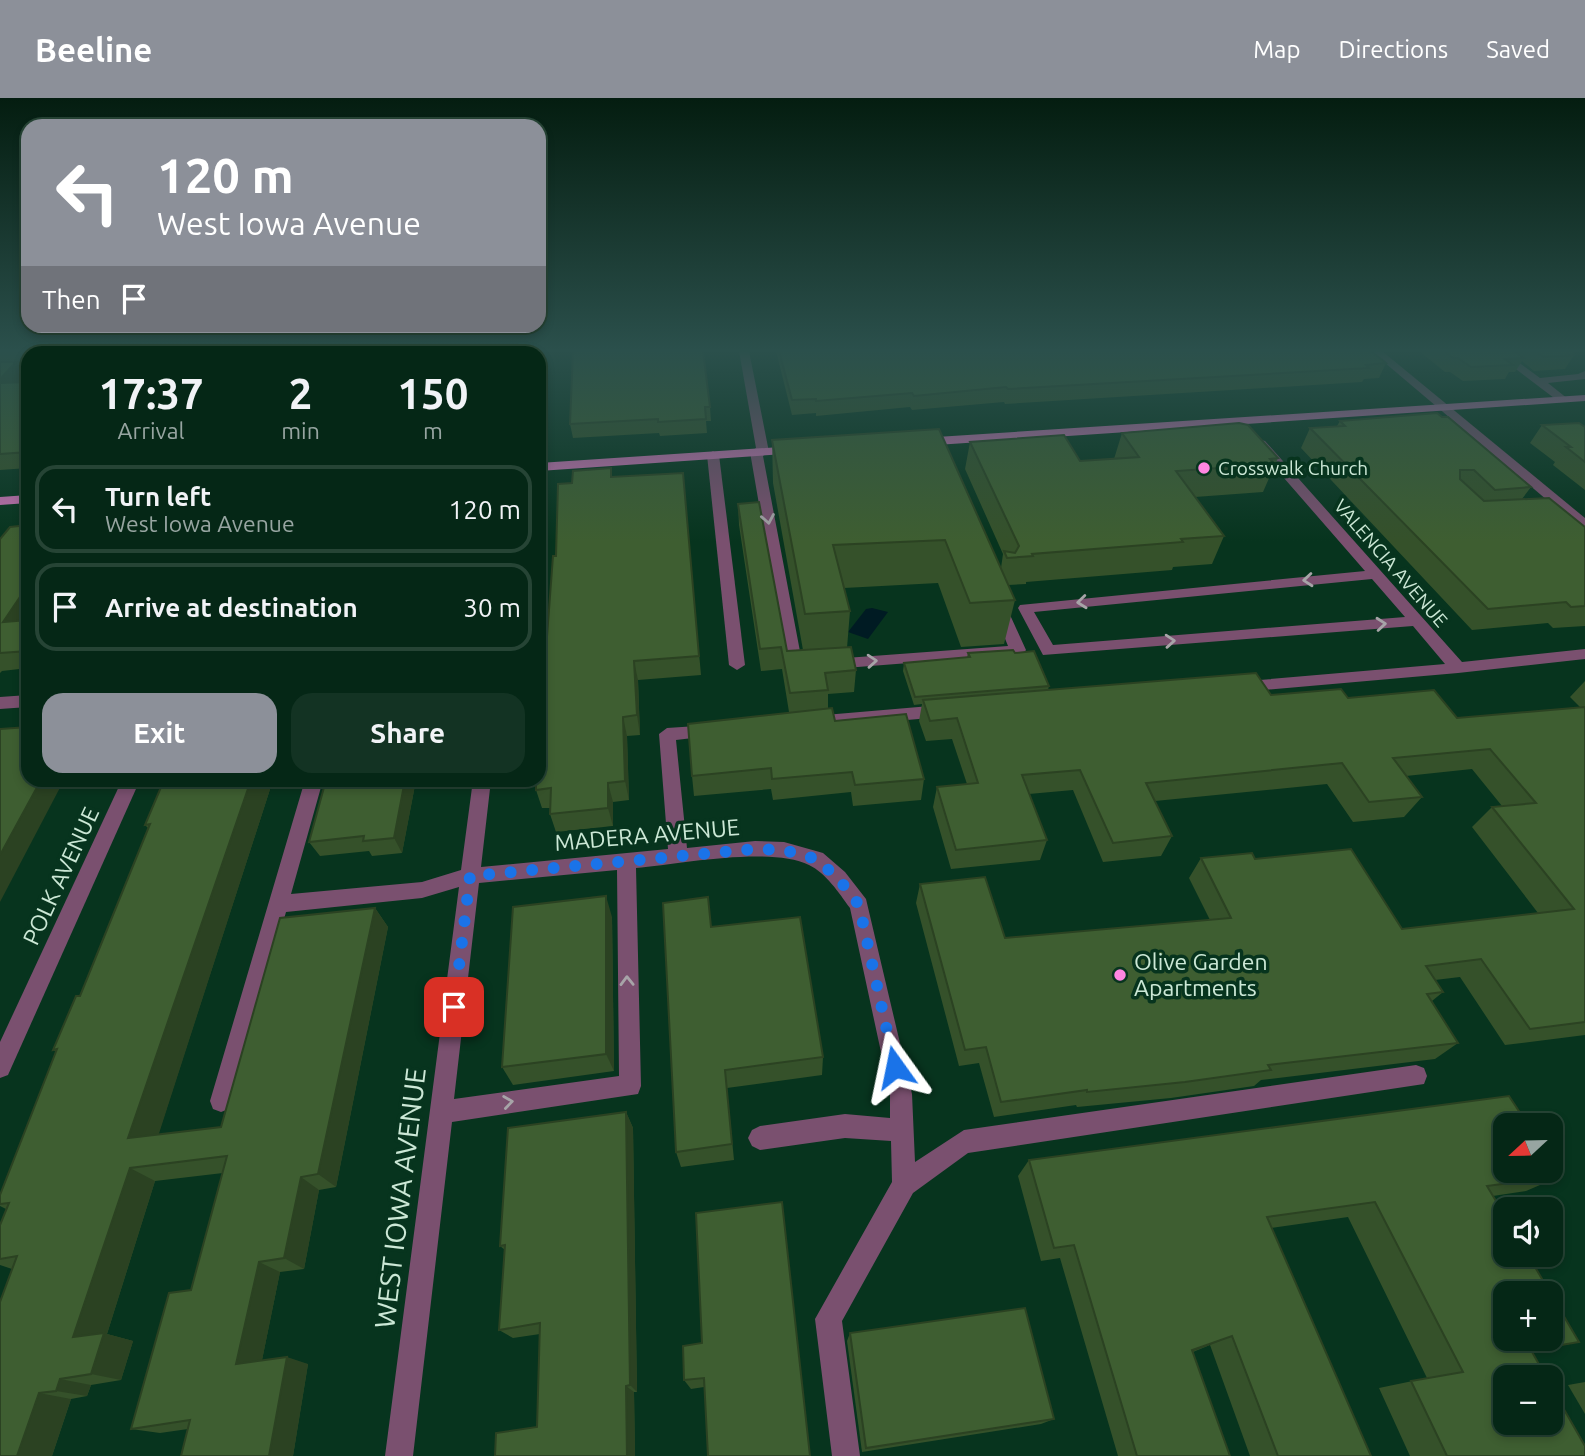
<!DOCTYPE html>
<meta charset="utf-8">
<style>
:root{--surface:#052716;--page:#133323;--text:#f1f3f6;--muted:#97a5a1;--line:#264435;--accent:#8c9099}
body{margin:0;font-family:Ubuntu,sans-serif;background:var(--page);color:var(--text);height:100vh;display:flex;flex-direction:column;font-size:26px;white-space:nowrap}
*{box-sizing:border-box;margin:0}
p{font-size:23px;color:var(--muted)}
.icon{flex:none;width:38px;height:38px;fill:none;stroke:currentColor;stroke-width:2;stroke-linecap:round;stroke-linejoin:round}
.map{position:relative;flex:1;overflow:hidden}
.drawer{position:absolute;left:21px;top:248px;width:525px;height:441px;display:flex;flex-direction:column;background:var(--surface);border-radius:21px;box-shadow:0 4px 10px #0003,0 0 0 2px var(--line)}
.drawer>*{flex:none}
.guide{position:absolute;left:21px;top:21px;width:525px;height:214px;border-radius:21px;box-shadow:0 4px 10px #0003,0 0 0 2px var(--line);background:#8c9099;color:#fff;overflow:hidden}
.needle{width:46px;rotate:248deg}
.controls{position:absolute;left:1493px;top:1015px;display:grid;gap:14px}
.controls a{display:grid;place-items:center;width:70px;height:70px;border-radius:14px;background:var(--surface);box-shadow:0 4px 10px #0003,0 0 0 2px var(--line);font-size:35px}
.pin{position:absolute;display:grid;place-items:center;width:60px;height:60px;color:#fff;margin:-30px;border-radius:14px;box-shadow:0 4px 10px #0006}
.me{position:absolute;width:77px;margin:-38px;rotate:348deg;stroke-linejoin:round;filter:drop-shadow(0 0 5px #0008)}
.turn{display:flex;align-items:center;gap:24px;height:147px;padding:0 21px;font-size:32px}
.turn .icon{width:91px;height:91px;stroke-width:2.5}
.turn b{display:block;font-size:49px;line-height:60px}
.then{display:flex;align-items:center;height:66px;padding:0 21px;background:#0003;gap:14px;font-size:26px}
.eta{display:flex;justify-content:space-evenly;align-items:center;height:119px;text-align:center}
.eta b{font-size:42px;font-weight:700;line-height:49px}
.cta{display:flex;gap:14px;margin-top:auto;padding:14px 21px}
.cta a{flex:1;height:80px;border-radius:21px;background:var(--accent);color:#fff;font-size:28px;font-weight:700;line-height:80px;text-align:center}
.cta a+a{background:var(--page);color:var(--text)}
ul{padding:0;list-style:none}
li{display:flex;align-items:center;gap:21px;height:88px;margin:0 14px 10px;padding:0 7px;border:4px solid var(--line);border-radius:21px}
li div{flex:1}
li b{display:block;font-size:26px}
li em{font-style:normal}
header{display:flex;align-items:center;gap:42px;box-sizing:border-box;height:98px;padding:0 35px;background:var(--accent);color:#fff}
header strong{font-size:33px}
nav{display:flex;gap:38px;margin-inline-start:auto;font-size:24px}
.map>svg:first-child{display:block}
.water{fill:#001b23}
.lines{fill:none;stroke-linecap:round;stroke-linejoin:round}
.minor{fill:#7a506f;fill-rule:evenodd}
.major{fill:#c871b2;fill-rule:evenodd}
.wall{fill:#35512a}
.shaded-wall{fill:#2b4222}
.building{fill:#3e5e31;stroke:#2b4222;stroke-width:2;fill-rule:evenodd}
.oneway{stroke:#a7a4a8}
.route{stroke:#1a73e8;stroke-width:12;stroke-dasharray:0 21.6}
.poi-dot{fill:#fe86e1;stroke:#07341e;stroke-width:2.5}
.labels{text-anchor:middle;stroke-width:7;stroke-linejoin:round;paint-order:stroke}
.far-poi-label{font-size:19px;fill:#cce8d6;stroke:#07341e;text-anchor:start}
.far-street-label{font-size:19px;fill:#cce8d6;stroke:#07341e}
.street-label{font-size:23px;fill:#cce8d6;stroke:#07341e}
.poi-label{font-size:23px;fill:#cce8d6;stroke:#07341e;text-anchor:start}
.near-street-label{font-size:28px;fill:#cce8d6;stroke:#07341e}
</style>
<header>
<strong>Beeline</strong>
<nav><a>Map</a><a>Directions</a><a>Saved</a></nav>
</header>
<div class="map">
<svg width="1585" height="1358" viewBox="0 0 1585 1358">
<rect width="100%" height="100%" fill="#07341e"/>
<path class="water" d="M 872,510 L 888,514 L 868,541 L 848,534 L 866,511 Z"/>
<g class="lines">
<g class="minor">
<path d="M 531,253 L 541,253 L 541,256 L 539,258 L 539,256 L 531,256 Z"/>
<path d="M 739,253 L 749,253 L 769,354 L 763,358 L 802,564 L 808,569 L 800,574 L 789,573 L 787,569 L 750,354 L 756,350 Z"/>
<path d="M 1371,253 L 1382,253 L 1585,420 L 1585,431 L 1580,430 Z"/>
<path d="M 1492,253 L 1503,253 L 1540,280 L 1578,276 L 1585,273 L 1585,281 L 1548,285 L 1568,301 L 1558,303 Z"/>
<path d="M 28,269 L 28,275 L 0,276 L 0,270 Z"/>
<path d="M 1261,342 L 1265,343 L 1462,564 L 1585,551 L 1585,561 L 1458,575 L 1242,594 L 1234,588 L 1236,584 L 1445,566 L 1413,528 L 1043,557 L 1018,510 L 1020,507 L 1365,473 L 1257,349 L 1255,346 ZM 1372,481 L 1405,519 L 1053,547 L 1034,514 Z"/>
<path d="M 713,353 L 719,357 L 745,567 L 737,572 L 729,567 L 707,357 Z"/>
<path d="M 999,503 L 1006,508 L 1026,552 L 1023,556 L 832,571 L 824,566 L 832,561 L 1008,548 L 992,508 Z"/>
<path d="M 28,597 L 28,609 L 0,611 L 0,599 Z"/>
<path d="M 942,607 L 950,613 L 942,619 L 813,630 L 805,624 L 813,618 Z"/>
<path d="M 712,627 L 718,629 L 720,633 L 718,637 L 676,642 L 687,750 L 755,743 L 784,744 L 816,753 L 823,755 L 845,774 L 866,801 L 912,996 L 915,1064 L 964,1032 L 1416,967 L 1424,970 L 1427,978 L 1424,986 L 968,1055 L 913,1095 L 842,1223 L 860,1358 L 832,1358 L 815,1221 L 892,1084 L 891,1043 L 845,1040 L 760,1052 L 752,1048 L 748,1040 L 752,1032 L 760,1028 L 845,1016 L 890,1020 L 890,996 L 850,810 C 839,795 826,775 809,767 C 770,748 680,766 636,770 L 641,988 L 638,996 L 452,1024 L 413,1358 L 385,1358 L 459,789 L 422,800 L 286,814 L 232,1003 L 229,1011 L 221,1014 L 213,1011 L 210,1003 L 305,682 L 323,682 L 291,796 L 422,784 L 461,772 L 473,682 L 491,682 L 481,769 L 668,751 L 659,636 L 667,630 ZM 617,772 L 619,978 L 454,1001 L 479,785 Z"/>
<path d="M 122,682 L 140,682 L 8,977 L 0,980 L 0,944 Z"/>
</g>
<g class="major">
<path d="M 1585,297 L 1585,303 L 921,348 L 915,344 L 921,340 Z"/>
<path d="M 796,348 L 802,352 L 800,355 L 539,373 L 539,365 Z"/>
<path d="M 28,397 L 28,405 L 0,407 L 0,399 Z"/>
</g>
</g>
<g class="wall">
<path d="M 0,253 L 48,253 L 45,256 L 27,266 L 18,267 L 25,278 L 19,284 L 28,284 L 28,370 L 0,372 Z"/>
<path d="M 776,253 L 1371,253 L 1386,265 L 1379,280 L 1364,281 L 1362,284 L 1005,306 L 1004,304 L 912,312 L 910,309 L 816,318 L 816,315 L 792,317 Z"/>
<path d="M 1419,253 L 1575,253 L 1574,257 L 1565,271 L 1534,273 L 1522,263 L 1515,274 L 1509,274 L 1505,281 L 1463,283 L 1450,274 L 1445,274 Z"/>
<path d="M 710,309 L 711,323 L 706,323 L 707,335 L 660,338 L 659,335 L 573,340 L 570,326 Z"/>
<path d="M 1340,323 L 1531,389 L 1522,401 L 1585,429 L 1585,528 L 1553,530 L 1548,525 L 1472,532 L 1301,350 L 1310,330 L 1337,328 Z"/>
<path d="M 1542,327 L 1585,329 L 1585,392 L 1553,367 L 1555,364 L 1530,345 Z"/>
<path d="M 1122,335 L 1278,360 L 1263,394 L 1195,399 L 1224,438 L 1212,466 L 1173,469 L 1172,472 L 1026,484 L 1026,486 L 1008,487 L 1015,502 L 1004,546 L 961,549 L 938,485 L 844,490 L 850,513 L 847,550 L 856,572 L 854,594 L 828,596 L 828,610 L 835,623 L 924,681 L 921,702 L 853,708 L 851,694 L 773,702 L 771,691 L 694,698 L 692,678 L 789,614 L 782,571 L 761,573 L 739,427 L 738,406 L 787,553 L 803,552 L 773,385 L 772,342 L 1001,470 L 1003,456 L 965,371 L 970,344 L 1080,363 L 1114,361 Z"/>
<path d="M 683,375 L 701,577 L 638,582 L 640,637 L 627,638 L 629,702 L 613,704 L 613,728 L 556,734 L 550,716 L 550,710 L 542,710 L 536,692 L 556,458 L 572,385 L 613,379 Z"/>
<path d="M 28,427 L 28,570 L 2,573 L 0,575 L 0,441 Z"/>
<path d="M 968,555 L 1015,555 L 1049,588 L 1048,592 L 1348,600 L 1457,620 L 1580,609 L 1570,599 L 1585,583 L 1585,937 L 1505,947 L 1460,879 L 1435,882 L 1443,894 L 1432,903 L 1458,945 L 1435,961 L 1261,982 L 1254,988 L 1171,1000 L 1077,1009 L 1076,1007 L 994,1019 L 979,965 L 959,968 L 916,805 L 920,786 L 1005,840 L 1210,822 L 1189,780 L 1201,760 L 1255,761 L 1402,831 L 1538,815 L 1472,729 L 1492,709 L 1502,708 L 1472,671 L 1406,678 L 1422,699 L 1404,719 L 1353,724 L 1327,686 L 1155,703 L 1172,738 L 1161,758 L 1103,764 L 1073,692 L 1029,696 L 1047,742 L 1040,762 L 951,771 L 933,709 L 937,689 L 967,686 L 952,641 L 926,643 L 919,623 L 922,606 L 914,607 L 903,573 L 904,565 L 967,559 Z"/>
<path d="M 164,682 L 273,682 L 158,1037 L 221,1029 L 375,810 L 388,829 L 336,1089 L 319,1092 L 304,1171 L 280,1174 L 262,1262 L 308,1266 L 293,1358 L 181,1358 L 188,1331 L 160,1335 L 131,1331 L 191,1192 L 223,1075 L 155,1083 L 107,1236 L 133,1243 L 121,1282 L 91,1287 L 87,1298 L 71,1301 L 52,1358 L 12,1171 L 0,1167 L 0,1127 L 6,1111 L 0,1108 L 0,1097 L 56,954 L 53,952 L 80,898 L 148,730 L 145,727 Z"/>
<path d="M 416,682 L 402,755 L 372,758 L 369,753 L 320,758 L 309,744 Z"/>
<path d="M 612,819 L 614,973 L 513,987 L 502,969 Z"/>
<path d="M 712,829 L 823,959 L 822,977 L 727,990 L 734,1062 L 681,1069 L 676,1054 Z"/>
<path d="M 626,1014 L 633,1030 L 637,1294 L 634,1294 L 635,1358 L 495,1358 L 537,1329 L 540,1236 L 513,1240 L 499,1232 L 505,1152 L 500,1148 Z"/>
<path d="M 1029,1062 L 1561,1078 L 1526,1093 L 1493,1098 L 1579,1244 L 1532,1254 L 1585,1358 L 1410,1358 L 1379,1290 L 1427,1280 L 1348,1119 L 1271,1130 L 1371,1358 L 1250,1358 L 1210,1247 L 1193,1254 L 1230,1358 L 1118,1358 L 1060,1160 L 1041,1163 L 1018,1078 Z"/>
<path d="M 850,1235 L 1054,1321 L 1041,1326 L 862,1354 L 847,1243 Z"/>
<path d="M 702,1245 L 704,1289 L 691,1291 L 684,1282 Z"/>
<path d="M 1585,1284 L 1585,1316 L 1568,1287 Z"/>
</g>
<g class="shaded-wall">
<path d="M 26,253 L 48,253 L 45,256 L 28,256 L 28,268 L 21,258 Z"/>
<path d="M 158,253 L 176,253 L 174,256 L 156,256 Z"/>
<rect x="489" y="253" width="7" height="3"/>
<path d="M 16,264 L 25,278 L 5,300 L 0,292 L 0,281 Z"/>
<path d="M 28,487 L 28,524 L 3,524 Z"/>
<path d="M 634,563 L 638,582 L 640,637 L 637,617 Z"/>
<path d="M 623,619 L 627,638 L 629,702 L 625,683 Z"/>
<path d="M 41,682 L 64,682 L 0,804 L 0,757 Z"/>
<path d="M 251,682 L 273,682 L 153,1054 L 128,1040 Z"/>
<path d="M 405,682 L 416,682 L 402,755 L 394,740 Z"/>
<path d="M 608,685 L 613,704 L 613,728 L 608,710 Z"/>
<path d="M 606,798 L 612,819 L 614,973 L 606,956 Z"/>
<path d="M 375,810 L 388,829 L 336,1089 L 318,1076 Z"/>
<path d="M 626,1014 L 633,1030 L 637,1294 L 630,1287 Z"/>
<path d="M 130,1070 L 155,1083 L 107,1236 L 133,1243 L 121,1282 L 91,1276 L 73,1239 Z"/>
<path d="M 301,1079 L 319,1092 L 304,1171 L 284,1160 Z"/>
<path d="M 259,1164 L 280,1174 L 260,1272 L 236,1266 Z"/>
<path d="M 1232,1238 L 1210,1247 L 1172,1261 L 1192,1252 Z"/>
<path d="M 287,1259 L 308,1266 L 293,1358 L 269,1358 Z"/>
<path d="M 60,1281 L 91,1287 L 87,1298 L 56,1293 Z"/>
<path d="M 626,1288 L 634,1294 L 635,1358 L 627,1358 Z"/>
<path d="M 39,1295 L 71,1301 L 52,1358 L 17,1358 Z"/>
</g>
<g class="building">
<path d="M 19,253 L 26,253 L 21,258 Z"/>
<path d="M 85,253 L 158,253 L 156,256 L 83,256 Z"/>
<path d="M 219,253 L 489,253 L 489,256 L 218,256 Z"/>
<path d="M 573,253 L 703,253 L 710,309 L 705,309 L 706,321 L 658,324 L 658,321 L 570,326 Z"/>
<path d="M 779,253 L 1371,253 L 1386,265 L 1366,267 L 1369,270 L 1008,291 L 1006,289 L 914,298 L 912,295 L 816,303 L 816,301 L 792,302 Z"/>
<path d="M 1444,253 L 1514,253 L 1524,260 L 1505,261 L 1513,267 L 1471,269 L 1458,260 L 1453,260 Z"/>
<path d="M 1535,253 L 1575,253 L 1574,257 L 1543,259 Z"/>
<path d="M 0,264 L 16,264 L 0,281 Z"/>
<path d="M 28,284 L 28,354 L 0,356 L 0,285 Z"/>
<path d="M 1437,315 L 1442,319 L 1448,319 L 1531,389 L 1495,392 L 1474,372 L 1460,372 L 1460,381 L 1484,403 L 1549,400 L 1585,429 L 1585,508 L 1571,509 L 1566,504 L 1488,511 L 1310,330 L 1345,328 L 1340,323 Z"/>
<path d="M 1239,325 L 1248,327 L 1278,360 L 1270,361 L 1275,366 L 1176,373 L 1224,438 L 1181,441 L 1183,444 L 1032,456 L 1033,458 L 1007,460 L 1004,453 L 1015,455 L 1019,448 L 970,344 L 1064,337 L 1080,363 L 1139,359 L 1122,335 Z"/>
<path d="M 1579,325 L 1585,329 L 1585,364 L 1566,349 L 1571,349 L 1542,327 Z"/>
<path d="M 939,331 L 1015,502 L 970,505 L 945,442 L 833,447 L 850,513 L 805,516 L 772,342 Z"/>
<path d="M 611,370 L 611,379 L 683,375 L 699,558 L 634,563 L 637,617 L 623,619 L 625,683 L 608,685 L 608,710 L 550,716 L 551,690 L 536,692 L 536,682 L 539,682 L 539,645 L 553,458 L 556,458 L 558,386 L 572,385 L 573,373 Z"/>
<path d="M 759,404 L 787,553 L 851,549 L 856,572 L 825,575 L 828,592 L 790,595 L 781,549 L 760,551 L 738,406 Z"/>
<path d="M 28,427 L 28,487 L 3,524 L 28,522 L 28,553 L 0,555 L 0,441 L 10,429 Z"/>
<path d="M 1013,552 L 1015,555 L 1034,553 L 1049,588 L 915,599 L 904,565 L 970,559 L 968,555 Z"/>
<path d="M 1256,575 L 1271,597 L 1341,591 L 1348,600 L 1434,592 L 1457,620 L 1585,609 L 1585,924 L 1530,931 L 1481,861 L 1426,868 L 1443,894 L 1427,896 L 1458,945 L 1268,967 L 1271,972 L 1185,984 L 1087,994 L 1087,992 L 1001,1004 L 986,949 L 965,952 L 920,786 L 985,779 L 1005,840 L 1231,820 L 1201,760 L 1252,755 L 1255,761 L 1351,751 L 1402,831 L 1574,811 L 1492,709 L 1536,705 L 1490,651 L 1393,660 L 1422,699 L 1369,704 L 1342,665 L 1146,685 L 1172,738 L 1113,745 L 1080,672 L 1022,677 L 1047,742 L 956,752 L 937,689 L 978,685 L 957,620 L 930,623 L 923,602 Z"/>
<path d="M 832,610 L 835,623 L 906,616 L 924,681 L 855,687 L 852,674 L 772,681 L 771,670 L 692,678 L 688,626 Z"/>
<path d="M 28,629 L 28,682 L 41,682 L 0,757 L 0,631 Z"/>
<path d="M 164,682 L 251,682 L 128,1040 L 221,1029 L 280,820 L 375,810 L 318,1076 L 301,1079 L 284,1160 L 259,1164 L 236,1266 L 287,1259 L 269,1358 L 181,1358 L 190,1322 L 131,1331 L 169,1195 L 191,1192 L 227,1058 L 130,1070 L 73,1239 L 104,1235 L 91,1276 L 60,1281 L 56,1293 L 39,1295 L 17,1358 L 0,1358 L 0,1204 L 17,1158 L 0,1161 L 0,1127 L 9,1105 L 0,1106 L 0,1097 L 57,951 L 53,952 L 76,898 L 80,898 L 150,726 L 145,727 Z"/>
<path d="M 326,682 L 405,682 L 394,740 L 363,743 L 364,738 L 309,744 Z"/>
<path d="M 606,798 L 606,956 L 502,969 L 513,809 Z"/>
<path d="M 708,799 L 711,829 L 800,819 L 823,959 L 725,972 L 732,1046 L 676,1054 L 663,805 Z"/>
<path d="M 1509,998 L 1528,1027 L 1505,1027 L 1505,1073 L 1550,1073 L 1550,1061 L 1561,1078 L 1487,1088 L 1505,1118 L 1505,1157 L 1528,1157 L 1579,1244 L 1531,1252 L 1546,1279 L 1505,1279 L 1505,1325 L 1550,1325 L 1550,1287 L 1585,1348 L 1585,1358 L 1447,1358 L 1411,1283 L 1463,1274 L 1375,1104 L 1267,1119 L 1371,1358 L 1278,1358 L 1232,1238 L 1192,1252 L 1230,1358 L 1137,1358 L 1074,1147 L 1054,1150 L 1029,1062 ZM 1505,1195 L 1550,1195 L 1550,1241 L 1505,1241 Z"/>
<path d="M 626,1014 L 630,1287 L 626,1288 L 627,1358 L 495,1358 L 496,1335 L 537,1329 L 540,1225 L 499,1232 L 505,1147 L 500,1148 L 508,1030 Z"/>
<path d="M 782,1104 L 810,1358 L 708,1358 L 704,1280 L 684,1282 L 683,1248 L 702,1245 L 696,1115 Z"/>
<path d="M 1025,1210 L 1054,1321 L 866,1350 L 850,1235 Z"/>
</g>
<defs><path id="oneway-chevron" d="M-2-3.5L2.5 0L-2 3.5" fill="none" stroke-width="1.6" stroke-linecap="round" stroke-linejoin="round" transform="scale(1.75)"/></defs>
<g class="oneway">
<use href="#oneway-chevron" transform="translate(768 421) rotate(80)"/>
<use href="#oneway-chevron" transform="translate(1308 482) rotate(175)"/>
<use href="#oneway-chevron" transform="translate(1082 504) rotate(174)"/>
<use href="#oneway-chevron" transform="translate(1381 526) rotate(-5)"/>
<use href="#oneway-chevron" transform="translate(1170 543) rotate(-4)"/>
<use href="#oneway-chevron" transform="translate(872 563) rotate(-4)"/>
<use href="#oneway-chevron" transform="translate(627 883) rotate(-91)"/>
<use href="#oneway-chevron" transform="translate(508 1004) rotate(-8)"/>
</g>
<linearGradient id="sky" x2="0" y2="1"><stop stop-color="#041d10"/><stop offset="0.57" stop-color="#2b504c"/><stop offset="1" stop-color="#2b504c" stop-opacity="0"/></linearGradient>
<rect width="1585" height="443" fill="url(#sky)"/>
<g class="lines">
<path class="route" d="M 454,909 L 470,778 L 755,751 L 784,752 L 816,761 L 838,780 L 859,807 L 895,969"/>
</g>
<g class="poi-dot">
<circle cx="1204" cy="370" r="7"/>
<circle cx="1120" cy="877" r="7"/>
</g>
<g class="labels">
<g class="far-poi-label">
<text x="1218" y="377">Crosswalk Church</text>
</g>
<g class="far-street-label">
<text transform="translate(1391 465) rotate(49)" y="7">VALENCIA AVENUE</text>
</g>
<g class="street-label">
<text transform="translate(647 737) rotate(-5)" y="8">MADERA AVENUE</text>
<text transform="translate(61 778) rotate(-65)" y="8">POLK AVENUE</text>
</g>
<g class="poi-label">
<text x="1134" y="872">Olive Garden<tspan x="1134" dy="26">Apartments</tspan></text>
</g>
<g class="near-street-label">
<text transform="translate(400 1100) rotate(-83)" y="10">WEST IOWA AVENUE</text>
</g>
</g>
</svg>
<div class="controls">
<a><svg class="needle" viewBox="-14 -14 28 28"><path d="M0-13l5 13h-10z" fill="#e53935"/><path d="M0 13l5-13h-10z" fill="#97a5a1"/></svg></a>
<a><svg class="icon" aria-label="sound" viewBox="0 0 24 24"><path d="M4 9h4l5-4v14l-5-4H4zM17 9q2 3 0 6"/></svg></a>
<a>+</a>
<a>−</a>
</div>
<div class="pin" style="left:454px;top:909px;background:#d93025"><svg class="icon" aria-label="arrive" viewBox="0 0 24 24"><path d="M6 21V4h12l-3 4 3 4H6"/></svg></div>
<svg class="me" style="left:895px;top:969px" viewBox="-20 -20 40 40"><path d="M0-17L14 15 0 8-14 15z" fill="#1a73e8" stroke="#fff" stroke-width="4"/></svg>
<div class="guide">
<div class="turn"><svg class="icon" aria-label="left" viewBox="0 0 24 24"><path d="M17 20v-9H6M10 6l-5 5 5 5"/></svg><div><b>120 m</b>West Iowa Avenue</div></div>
<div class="then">Then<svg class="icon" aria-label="arrive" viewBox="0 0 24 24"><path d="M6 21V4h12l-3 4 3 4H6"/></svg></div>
</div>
<section class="drawer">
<div class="eta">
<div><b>17:37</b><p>Arrival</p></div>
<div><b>2</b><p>min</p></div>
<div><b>150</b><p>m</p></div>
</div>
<ul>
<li><svg class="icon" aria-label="left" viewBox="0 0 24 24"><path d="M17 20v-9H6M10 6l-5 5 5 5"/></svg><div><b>Turn left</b><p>West Iowa Avenue</p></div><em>120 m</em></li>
<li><svg class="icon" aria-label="arrive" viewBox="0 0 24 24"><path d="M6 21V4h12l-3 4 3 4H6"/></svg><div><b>Arrive at destination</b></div><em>30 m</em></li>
</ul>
<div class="cta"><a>Exit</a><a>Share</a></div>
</section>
</div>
